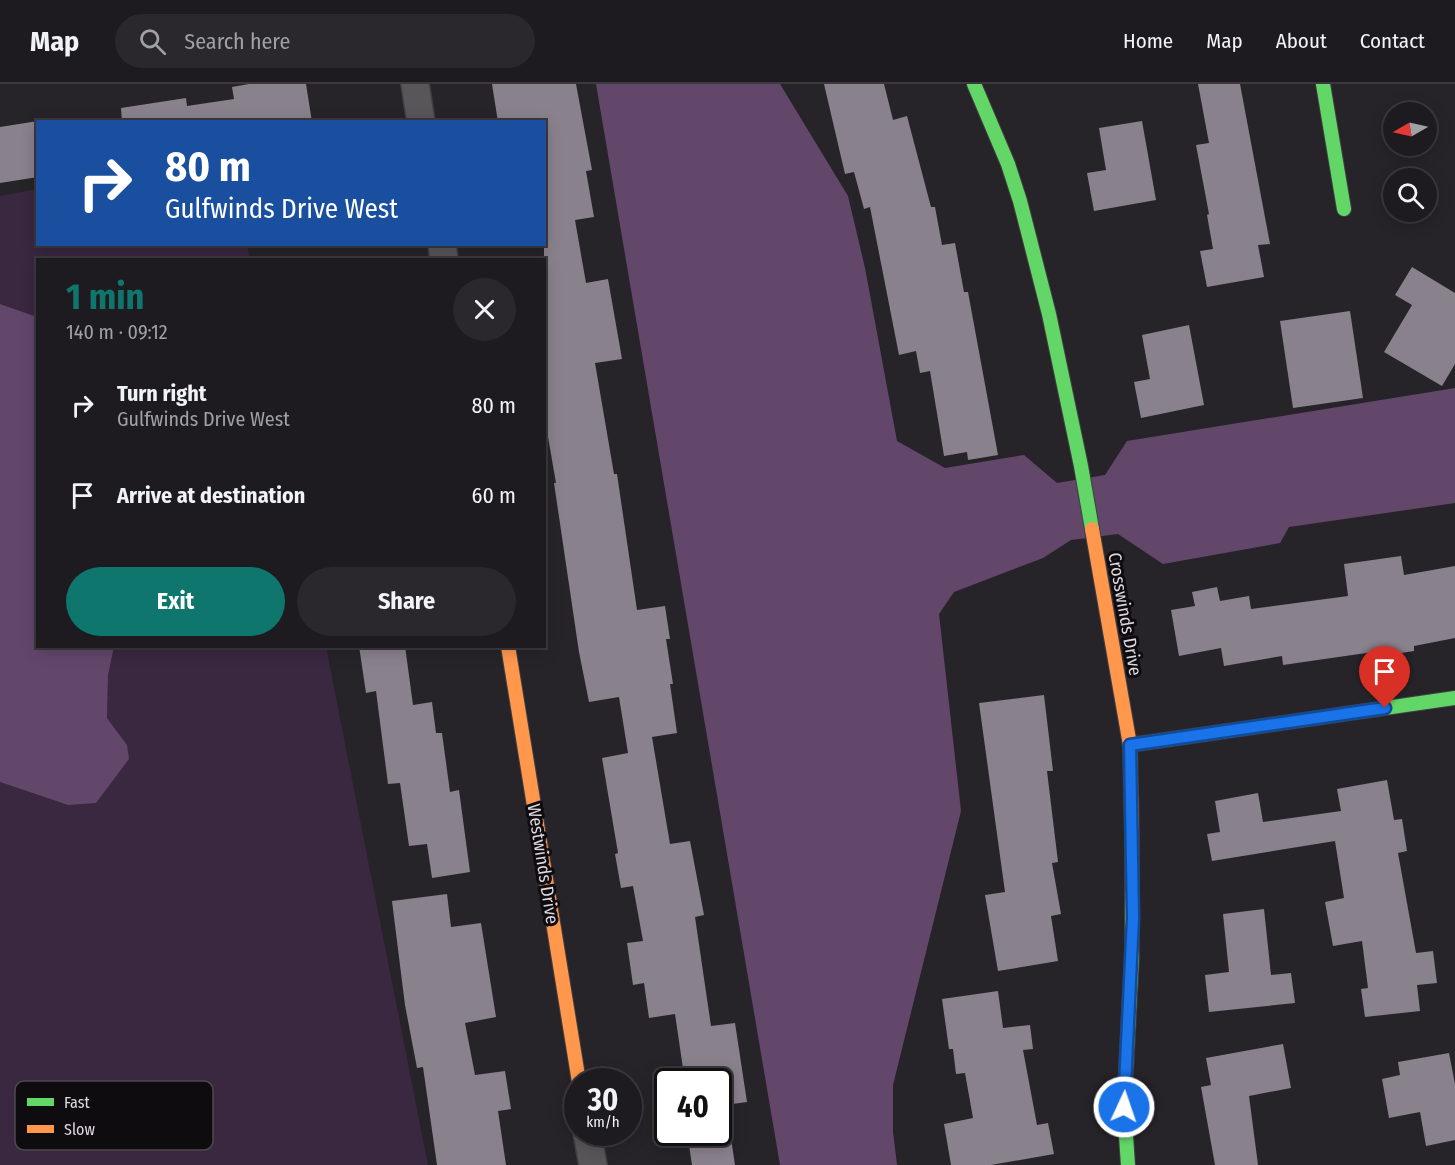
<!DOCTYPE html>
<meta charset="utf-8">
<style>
:root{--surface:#1d1b1f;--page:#2a282c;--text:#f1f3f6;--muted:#a0a1a4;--line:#3b393d;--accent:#0f766e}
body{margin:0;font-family:"Fira Sans Condensed",sans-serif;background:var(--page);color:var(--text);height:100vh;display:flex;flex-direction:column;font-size:22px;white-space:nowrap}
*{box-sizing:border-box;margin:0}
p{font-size:20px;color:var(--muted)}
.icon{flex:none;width:33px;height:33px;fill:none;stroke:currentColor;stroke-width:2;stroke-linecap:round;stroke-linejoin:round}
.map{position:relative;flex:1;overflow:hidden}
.sheet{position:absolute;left:36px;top:174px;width:510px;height:390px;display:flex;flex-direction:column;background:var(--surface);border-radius:0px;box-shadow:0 3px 15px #0003,0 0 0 2px var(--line)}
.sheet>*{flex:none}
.top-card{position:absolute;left:36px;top:36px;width:510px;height:126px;border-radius:0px;box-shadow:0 3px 15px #0003,0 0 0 2px var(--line);background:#1a4fa0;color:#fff;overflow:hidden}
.needle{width:39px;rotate:261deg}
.controls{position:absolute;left:1383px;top:18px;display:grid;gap:12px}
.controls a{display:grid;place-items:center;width:54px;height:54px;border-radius:50%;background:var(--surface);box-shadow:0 3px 15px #0003,0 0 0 2px var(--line);font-size:30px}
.speed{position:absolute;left:564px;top:984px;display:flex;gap:12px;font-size:30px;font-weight:700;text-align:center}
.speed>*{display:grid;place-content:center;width:78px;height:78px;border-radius:50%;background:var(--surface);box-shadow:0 3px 15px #0003,0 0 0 2px var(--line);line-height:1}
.speed small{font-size:15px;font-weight:400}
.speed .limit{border:3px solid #111;border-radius:9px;background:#fff;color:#111}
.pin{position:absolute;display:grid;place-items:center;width:51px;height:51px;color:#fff;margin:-62px -26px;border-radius:50% 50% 50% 0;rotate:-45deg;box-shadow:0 0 6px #0007}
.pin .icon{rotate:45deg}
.me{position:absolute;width:66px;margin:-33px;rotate:3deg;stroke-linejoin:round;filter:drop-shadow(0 0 4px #0008)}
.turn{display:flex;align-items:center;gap:21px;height:126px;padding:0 30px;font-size:27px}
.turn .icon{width:78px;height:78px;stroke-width:2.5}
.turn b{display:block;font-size:42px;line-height:51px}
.round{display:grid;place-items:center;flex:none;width:63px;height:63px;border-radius:32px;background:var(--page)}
.head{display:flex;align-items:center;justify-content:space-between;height:102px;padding:0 30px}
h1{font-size:36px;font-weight:700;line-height:45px;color:var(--accent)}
.button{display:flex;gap:12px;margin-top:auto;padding:12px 30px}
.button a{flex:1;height:69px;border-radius:36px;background:var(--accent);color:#fff;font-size:24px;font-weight:700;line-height:69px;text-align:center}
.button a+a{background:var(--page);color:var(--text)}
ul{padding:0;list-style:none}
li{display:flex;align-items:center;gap:18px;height:90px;padding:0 30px}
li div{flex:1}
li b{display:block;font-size:22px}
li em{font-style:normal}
header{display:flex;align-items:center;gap:36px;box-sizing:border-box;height:84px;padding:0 30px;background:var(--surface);border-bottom:2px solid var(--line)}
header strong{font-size:28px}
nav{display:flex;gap:33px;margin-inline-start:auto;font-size:21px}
.search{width:420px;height:54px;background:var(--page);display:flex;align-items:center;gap:15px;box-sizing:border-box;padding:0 21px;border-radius:33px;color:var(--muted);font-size:22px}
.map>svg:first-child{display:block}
.green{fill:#3a2740}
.water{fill:#62476b}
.building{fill:#89818c}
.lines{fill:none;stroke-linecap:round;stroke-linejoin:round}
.street-casing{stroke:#413f42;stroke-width:30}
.fast-casing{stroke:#413f42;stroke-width:16}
.slow-casing{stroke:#413f42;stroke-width:16}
.street{stroke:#59565a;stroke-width:27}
.fast{stroke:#63d668;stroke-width:14}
.slow{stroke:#ff974d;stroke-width:14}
.route-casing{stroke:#114b97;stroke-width:15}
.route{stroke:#1a73e8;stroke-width:10}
.labels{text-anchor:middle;stroke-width:6;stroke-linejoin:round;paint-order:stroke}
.street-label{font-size:18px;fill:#ddd9df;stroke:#0f0c10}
.key{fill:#0f0c10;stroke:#4d4a4e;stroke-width:1.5}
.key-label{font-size:16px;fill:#ddd9df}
</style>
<header>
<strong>Map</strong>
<div class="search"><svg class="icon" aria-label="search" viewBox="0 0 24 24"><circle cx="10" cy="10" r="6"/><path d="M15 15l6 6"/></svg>Search here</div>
<nav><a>Home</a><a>Map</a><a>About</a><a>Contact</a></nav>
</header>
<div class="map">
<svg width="1455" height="1081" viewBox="0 0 1455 1081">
<rect width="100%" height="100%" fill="#272429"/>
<g class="green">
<path d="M 37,105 L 38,160 L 247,161 L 250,175 L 38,176 L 37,233 L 0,220 L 0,112 Z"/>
<path d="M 114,563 L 326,563 L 428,1081 L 0,1081 L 0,698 L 68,721 L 127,661 L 107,634 L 108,591 Z"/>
</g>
<g class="water">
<path d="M 596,0 L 780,0 L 848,112 L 865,184 L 897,357 L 945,384 L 1024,371 L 1057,399 L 1105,391 L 1127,357 L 1455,304 L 1455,419 L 1289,443 L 1280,459 L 1163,480 L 1118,450 L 1071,456 L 1043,474 L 954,508 L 939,530 L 961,727 L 893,1001 L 893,1048 L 897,1081 L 780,1081 Z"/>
<path d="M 0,220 L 37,233 L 38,562 L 114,563 L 108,591 L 107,634 L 127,661 L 129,675 L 96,719 L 68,721 L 0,698 Z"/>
</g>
<g class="building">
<path d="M 249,0 L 306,0 L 312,38 L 122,38 L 121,24 L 186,14 L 187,22 L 234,15 L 232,3 Z"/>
<path d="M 492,0 L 576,0 L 592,86 L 586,87 L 594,133 L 575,136 L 586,199 L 608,195 L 622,275 L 595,279 L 614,390 L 617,390 L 637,526 L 665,522 L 670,555 L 666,555 L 673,600 L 670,600 L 677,649 L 652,653 L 670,760 L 690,757 L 704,831 L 695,833 L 711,942 L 735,939 L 747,1018 L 718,1022 L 718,998 L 685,998 L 675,930 L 649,934 L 644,899 L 633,901 L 627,859 L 643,857 L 633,802 L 621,804 L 615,770 L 618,769 L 602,674 L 628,669 L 619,613 L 589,618 L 579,568 L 554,399 L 556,399 L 544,330 L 544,38 L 498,38 Z"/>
<path d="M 824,0 L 884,0 L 893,36 L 907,32 L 931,123 L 935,123 L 942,161 L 955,159 L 964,208 L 968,208 L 998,371 L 968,376 L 967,368 L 944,372 L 930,287 L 920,289 L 916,267 L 899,271 L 870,123 L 864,125 L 854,88 L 845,90 Z"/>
<path d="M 1198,0 L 1240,0 L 1270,160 L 1258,161 L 1264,193 L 1207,203 L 1200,167 L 1213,165 L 1207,131 L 1209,130 L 1196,61 L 1209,59 Z"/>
<path d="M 38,37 L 38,93 L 0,99 L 0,43 Z"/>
<path d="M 1142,37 L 1156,116 L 1094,127 L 1087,89 L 1106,86 L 1099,44 Z"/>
<path d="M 1412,183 L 1455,209 L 1455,280 L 1442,302 L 1384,268 L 1412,221 L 1395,211 Z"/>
<path d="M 1350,227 L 1363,314 L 1293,324 L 1280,237 Z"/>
<path d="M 1189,241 L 1204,321 L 1141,334 L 1134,298 L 1150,295 L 1142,251 Z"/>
<path d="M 1401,472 L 1404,491 L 1455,482 L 1455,554 L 1414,562 L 1414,567 L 1381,572 L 1380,567 L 1283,581 L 1282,572 L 1224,582 L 1221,564 L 1179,572 L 1171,526 L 1195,522 L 1192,508 L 1217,503 L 1220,517 L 1249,512 L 1251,525 L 1348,512 L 1344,480 Z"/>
<path d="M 359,562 L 405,562 L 413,621 L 432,618 L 436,649 L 442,649 L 450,708 L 459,706 L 470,788 L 432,794 L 427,760 L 409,762 L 400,699 L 388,700 L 376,607 L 366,609 Z"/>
<path d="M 1044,611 L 1053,687 L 1047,687 L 1058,778 L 1052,779 L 1061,830 L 1051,832 L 1058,877 L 998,887 L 985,811 L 1005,808 L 979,619 Z"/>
<path d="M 1387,696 L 1394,736 L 1402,735 L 1407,767 L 1398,769 L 1416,869 L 1433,867 L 1437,899 L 1417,901 L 1420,927 L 1365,933 L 1361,905 L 1368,904 L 1362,857 L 1333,862 L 1325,818 L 1344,814 L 1335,757 L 1212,777 L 1207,750 L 1220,748 L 1215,717 L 1258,709 L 1263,738 L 1341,727 L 1337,705 Z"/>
<path d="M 447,810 L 451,843 L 481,839 L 496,933 L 465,939 L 475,991 L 505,987 L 511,1025 L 498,1027 L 506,1081 L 437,1081 L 423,983 L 417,984 L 405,921 L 392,817 Z"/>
<path d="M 1264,825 L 1271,891 L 1291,889 L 1295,919 L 1209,928 L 1205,891 L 1229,888 L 1223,830 Z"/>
<path d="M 998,907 L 1003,944 L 1030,941 L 1033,965 L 1023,966 L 1037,1041 L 1048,1039 L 1054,1070 L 991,1081 L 951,1081 L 944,1040 L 973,1034 L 965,989 L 956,990 L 953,965 L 949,965 L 942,915 Z"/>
<path d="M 1283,960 L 1291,1004 L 1249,1012 L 1258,1081 L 1215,1081 L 1201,1003 L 1211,1001 L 1206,974 Z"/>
<path d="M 1449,969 L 1455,1000 L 1455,1056 L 1426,1062 L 1420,1028 L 1389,1034 L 1382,995 L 1400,991 L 1398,978 Z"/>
<path d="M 687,1048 L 730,1048 L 735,1081 L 692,1081 Z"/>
</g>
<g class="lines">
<g class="street-casing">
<g id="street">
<path d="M 415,0 L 421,38"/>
<path d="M 442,160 L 444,176"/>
<path d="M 587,1048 L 593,1081"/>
</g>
</g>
<g class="fast-casing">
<g id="fast">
<path d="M 974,0 L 1008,80 L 1020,117 L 1049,230 L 1081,382 L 1092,445"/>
<path d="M 1323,0 L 1344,125"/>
<path d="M 1130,661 L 1455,614"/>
<path d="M 1128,1081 L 1124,1023 L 1132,872 L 1132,750"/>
</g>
</g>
<g class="slow-casing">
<g id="slow">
<path d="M 1092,445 L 1130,661 L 1132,750"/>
<path d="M 508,562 L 579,998"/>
</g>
</g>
<use href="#street" class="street"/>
<use href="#fast" class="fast"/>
<use href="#slow" class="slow"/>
</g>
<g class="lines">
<g class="route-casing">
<path id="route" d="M 1124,1023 L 1133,834 L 1130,661 L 1385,624"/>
</g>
<use href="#route" class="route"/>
</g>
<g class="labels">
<g class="street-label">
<text transform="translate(1125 530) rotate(80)" y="6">Crosswinds Drive</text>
<text transform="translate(543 780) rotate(81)" y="6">Westwinds Drive</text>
</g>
</g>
<rect x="15" y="997" width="198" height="69" rx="9" class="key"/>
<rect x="27" y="1014" width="27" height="8" fill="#63d668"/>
<rect x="27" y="1041" width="27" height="8" fill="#ff974d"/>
<g class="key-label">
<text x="64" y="1024">Fast</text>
<text x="64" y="1051">Slow</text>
</g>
</svg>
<div class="controls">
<a><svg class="needle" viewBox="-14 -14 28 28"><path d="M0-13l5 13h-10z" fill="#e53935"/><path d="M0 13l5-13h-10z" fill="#a0a1a4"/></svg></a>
<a><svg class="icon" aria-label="search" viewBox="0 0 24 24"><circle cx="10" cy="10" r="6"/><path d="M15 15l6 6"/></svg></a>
</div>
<div class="speed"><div>30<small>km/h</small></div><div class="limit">40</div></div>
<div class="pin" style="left:1385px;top:624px;background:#d93025"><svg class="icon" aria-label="arrive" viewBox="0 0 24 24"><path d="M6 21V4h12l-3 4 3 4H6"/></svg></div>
<svg class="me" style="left:1124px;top:1023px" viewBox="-20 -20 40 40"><circle r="17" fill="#1a73e8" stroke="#fff" stroke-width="3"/><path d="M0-11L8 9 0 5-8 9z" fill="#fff"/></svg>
<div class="top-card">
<div class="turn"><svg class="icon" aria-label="right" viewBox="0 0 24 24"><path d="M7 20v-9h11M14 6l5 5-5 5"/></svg><div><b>80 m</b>Gulfwinds Drive West</div></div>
</div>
<section class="sheet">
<div class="head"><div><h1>1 min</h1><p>140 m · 09:12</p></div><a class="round"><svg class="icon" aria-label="close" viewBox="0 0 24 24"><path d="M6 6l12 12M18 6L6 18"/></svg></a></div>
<ul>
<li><svg class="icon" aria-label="right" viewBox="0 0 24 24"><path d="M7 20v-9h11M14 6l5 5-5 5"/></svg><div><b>Turn right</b><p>Gulfwinds Drive West</p></div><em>80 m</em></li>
<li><svg class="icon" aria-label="arrive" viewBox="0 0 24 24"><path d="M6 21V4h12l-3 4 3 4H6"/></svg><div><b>Arrive at destination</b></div><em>60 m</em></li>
</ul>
<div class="button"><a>Exit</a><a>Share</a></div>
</section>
</div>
